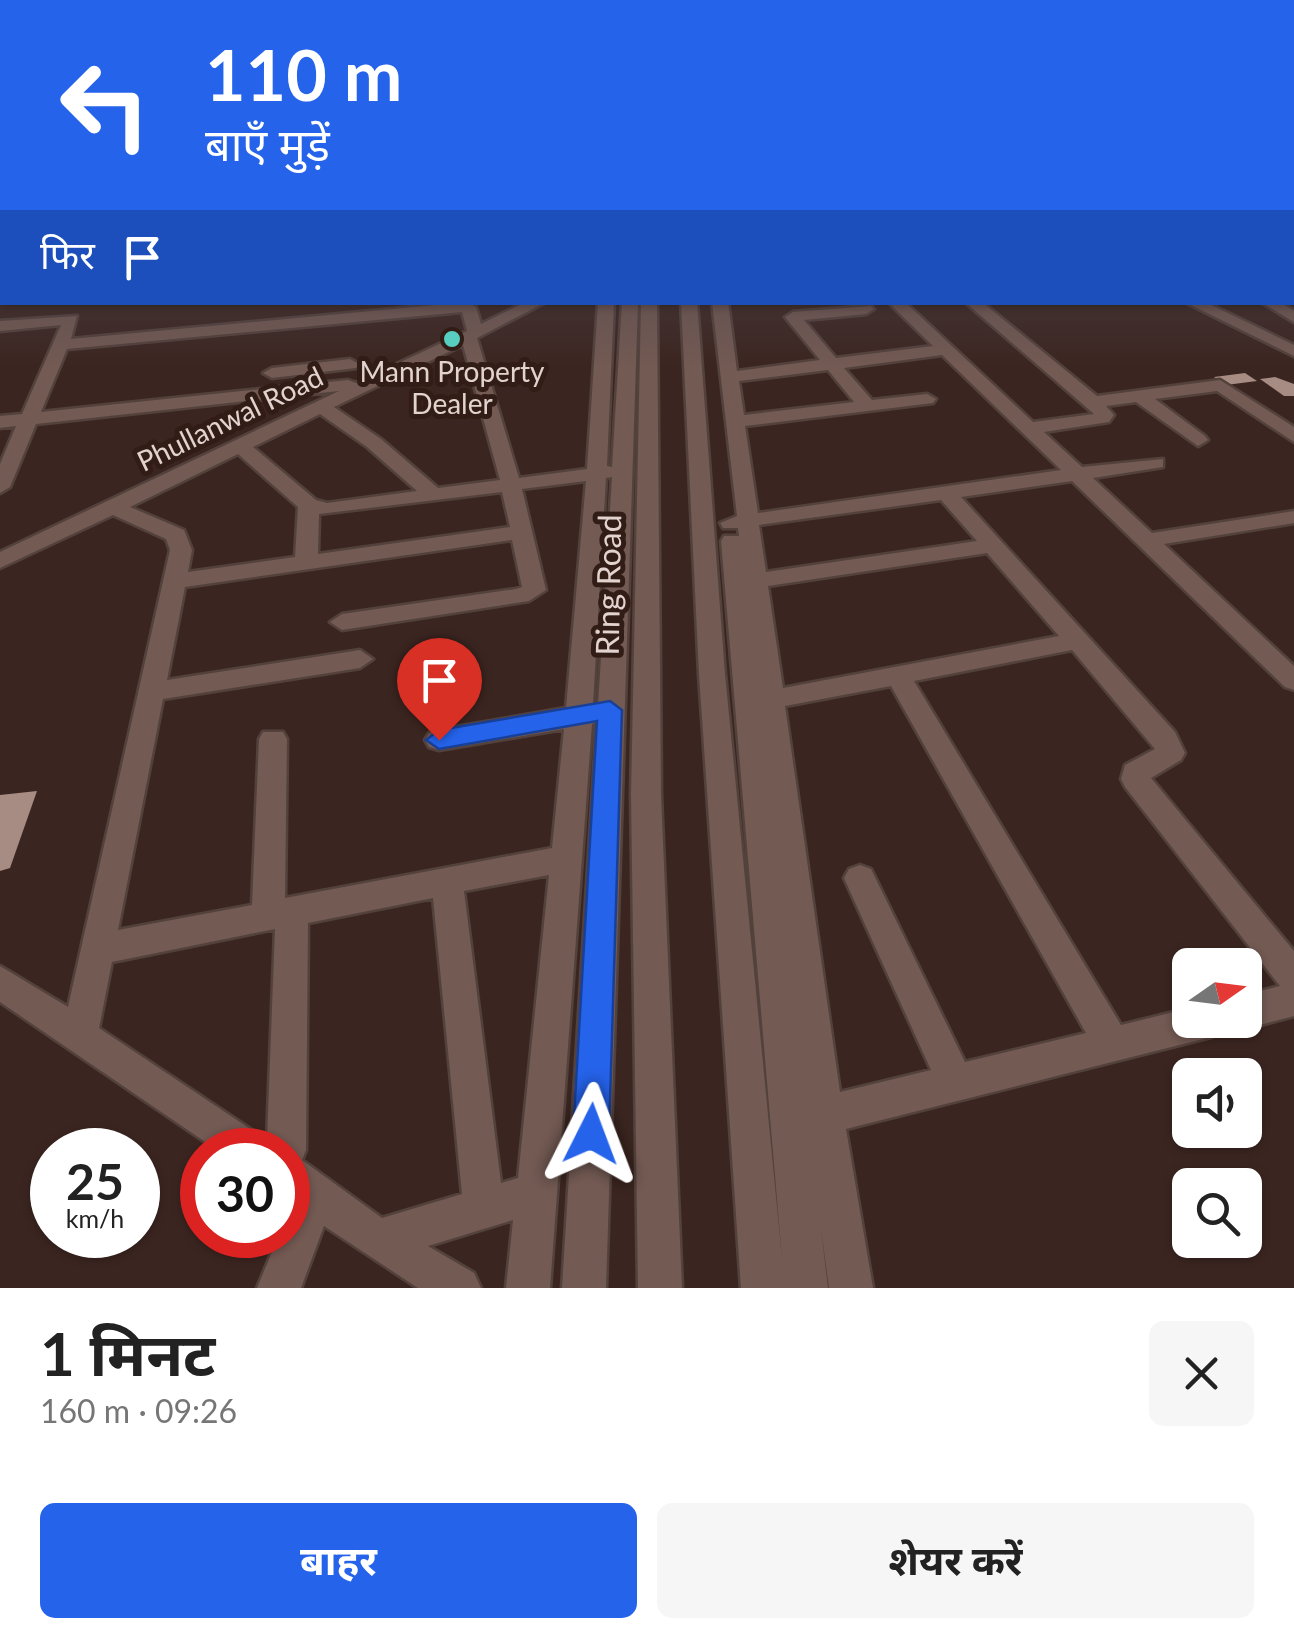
<!DOCTYPE html>
<html lang="hi">
<meta charset="utf-8">
<style>
:root{--surface:#fff;--page:#f6f6f6;--text:#222;--muted:#767676;--accent:#2563eb}
body{margin:0;font-family:Lato,"Noto Sans Devanagari",sans-serif;background:var(--page);color:var(--text);height:100vh;display:flex;flex-direction:column;font-size:38px;white-space:nowrap}
*{box-sizing:border-box;margin:0}
p{font-size:32px;color:var(--muted)}
.icon{flex:none;width:55px;height:55px;fill:none;stroke:currentColor;stroke-width:2;stroke-linecap:round;stroke-linejoin:round}
.map{position:relative;height:1288px;overflow:hidden}
.panel{display:flex;flex-direction:column;background:var(--surface);flex:1}
.panel>*{flex:none}
.hud{position:absolute;left:0px;top:0px;width:1295px;height:305px;box-shadow:0 2px 8px #0004;background:#2563eb;color:#fff;overflow:hidden}
.needle{width:65px;rotate:76deg}
.tools{position:absolute;left:1172px;top:948px;display:grid;gap:20px}
.tools a{display:grid;place-items:center;width:90px;height:90px;border-radius:15px;background:var(--surface);box-shadow:0 2px 8px #0004;font-size:50px}
.speed{position:absolute;left:30px;top:1128px;display:flex;gap:20px;font-size:50px;font-weight:700;text-align:center}
.speed>*{display:grid;place-content:center;width:130px;height:130px;border-radius:50%;background:var(--surface);box-shadow:0 2px 8px #0004;line-height:1}
.speed small{font-size:25px;font-weight:400}
.speed .limit{border:15px solid #d22;background:#fff;color:#111}
.pin{position:absolute;display:grid;place-items:center;width:85px;height:85px;color:#fff;margin:-102px -42px;border-radius:50% 50% 50% 0;rotate:-45deg;box-shadow:0 0 10px #0007}
.pin .icon{rotate:45deg}
.me{position:absolute;width:110px;margin:-55px;rotate:3deg;stroke-linejoin:round;filter:drop-shadow(0 0 8px #0008)}
.turn{display:flex;align-items:center;gap:35px;height:210px;padding:0 40px;font-size:45px}
.turn .icon{width:130px;height:130px;stroke-width:2.5}
.turn b{display:block;font-size:70px;line-height:85px}
.then{display:flex;align-items:center;height:95px;padding:0 40px;background:#0003;gap:20px;font-size:38px}
.round{display:grid;place-items:center;flex:none;width:105px;height:105px;border-radius:15px;background:var(--page)}
.head{display:flex;align-items:center;justify-content:space-between;height:170px;padding:0 40px}
h1{font-size:60px;font-weight:700;line-height:75px}
.button{display:flex;gap:20px;margin-top:auto;padding:20px 40px}
.button a{flex:1;height:115px;border-radius:15px;background:var(--accent);color:#fff;font-size:40px;font-weight:700;line-height:115px;text-align:center}
.button a+a{background:var(--page);color:var(--text)}
.map>svg:first-child{display:block}
.building{fill:#a78c84}
.lines{fill:none;stroke-linecap:round;stroke-linejoin:round}
.minor-casing{stroke:#53413c;stroke-width:5}
.minor{fill:#735a53;fill-rule:evenodd}
.route{fill:#2563eb;stroke:#184099;stroke-width:2.5}
.poi-dot{fill:#58cec0;stroke:#311c16;stroke-width:4}
.labels{text-anchor:middle;stroke-width:10;stroke-linejoin:round;paint-order:stroke}
.far-poi-label{font-size:28px;fill:#e2d3cf;stroke:#311c16}
.far-street-label{font-size:28px;fill:#e2d3cf;stroke:#311c16}
.street-label{font-size:32px;fill:#e2d3cf;stroke:#311c16}
</style>
<div class="map">
<svg width="1294" height="1288" viewBox="0 0 1294 1288">
<rect width="100%" height="100%" fill="#3b2520"/>
<g class="building">
<path d="M 1245,373 L 1257,381 L 1226,385 L 1214,377 Z"/>
<path d="M 1275,377 L 1294,384 L 1294,396 L 1284,396 L 1260,379 Z"/>
<path d="M 37,791 L 10,868 L 0,871 L 0,795 Z"/>
</g>
<g class="lines">
<g class="minor-casing">
<g id="minor">
<path d="M 1294,208 L 1294,218 L 1292,219 L 1292,209 Z"/>
<rect x="1292" y="242" width="2" height="8"/>
<rect x="0" y="247" width="2" height="8"/>
<rect x="0" y="274" width="2" height="8"/>
<path d="M 1292,274 L 1294,274 L 1292,283 Z"/>
<path d="M 467,302 L 476,307 L 481,324 L 526,302 L 546,302 L 477,338 L 519,478 L 587,469 L 598,302 L 614,302 L 607,466 L 612,467 L 622,302 L 638,302 L 606,1288 L 562,1288 L 597,722 L 592,724 L 550,1288 L 506,1288 L 513,1220 L 428,1246 L 474,1273 L 481,1288 L 418,1288 L 324,1226 L 301,1288 L 257,1288 L 279,1235 L 288,1235 L 292,1202 L 288,1199 L 288,1150 L 217,1150 L 0,1002 L 0,966 L 68,1007 L 170,550 L 166,539 L 113,515 L 0,568 L 0,552 L 339,391 L 36,424 L 10,487 L 0,493 L 0,464 L 16,426 L 0,428 L 0,416 L 22,414 L 61,325 L 0,331 L 0,321 L 77,316 L 71,339 ZM 462,312 L 467,331 L 356,383 L 348,380 L 41,412 L 67,349 ZM 463,345 L 500,480 L 438,488 L 381,439 L 334,407 ZM 320,414 L 367,447 L 417,491 L 327,503 L 316,500 L 253,447 ZM 238,454 L 298,507 L 295,557 L 188,572 L 192,550 L 184,530 L 130,507 ZM 612,477 L 598,706 L 593,705 L 606,478 ZM 586,481 L 566,708 L 439,730 L 429,733 L 425,740 L 429,747 L 439,750 L 564,729 L 552,848 L 285,898 L 287,739 L 283,732 L 263,732 L 259,739 L 252,905 L 118,930 L 163,699 L 360,668 L 373,659 L 360,650 L 167,680 L 185,587 L 512,540 L 522,587 L 516,589 L 342,614 L 330,622 L 342,630 L 529,601 L 546,590 L 522,489 ZM 502,492 L 510,527 L 318,554 L 319,514 ZM 549,875 L 518,1178 L 501,1183 L 464,891 ZM 433,898 L 462,1194 L 382,1218 L 302,1160 L 306,1150 L 308,923 ZM 275,929 L 267,1140 L 99,1028 L 112,962 Z"/>
<path d="M 641,302 L 657,302 L 661,795 L 682,1288 L 638,1288 L 631,795 Z"/>
<path d="M 681,302 L 697,302 L 725,674 L 782,1258 L 721,541 L 724,536 L 739,536 L 738,528 L 723,528 L 720,523 L 737,516 L 712,302 L 728,302 L 737,371 L 820,360 L 785,317 L 793,312 L 871,306 L 874,309 L 866,314 L 804,320 L 836,358 L 933,346 L 891,305 L 905,302 L 1033,422 L 1094,414 L 965,302 L 982,302 L 1097,396 L 1220,380 L 1294,427 L 1294,442 L 1217,391 L 1155,399 L 1205,436 L 1208,440 L 1198,446 L 1136,402 L 1106,406 L 1114,415 L 1109,422 L 1044,432 L 1082,467 L 1163,459 L 1163,467 L 1093,478 L 1152,533 L 1294,511 L 1294,523 L 1164,544 L 1294,666 L 1294,690 L 1285,687 L 1072,481 L 961,497 L 1175,732 L 1185,753 L 1181,760 L 1151,778 L 1294,951 L 1294,1016 L 1245,1029 L 1232,1024 L 1231,1020 L 1245,1020 L 1245,995 L 1280,986 L 1125,787 L 1121,779 L 1125,765 L 1155,749 L 1072,650 L 914,681 L 1121,1025 L 1190,1008 L 1190,1020 L 1229,1020 L 1224,1032 L 1211,1037 L 846,1129 L 873,1288 L 829,1288 L 821,1229 L 828,1288 L 741,1288 L 699,674 ZM 942,355 L 1061,470 L 758,513 L 745,426 L 933,403 L 936,399 L 927,394 L 872,400 L 844,368 ZM 828,370 L 854,402 L 744,415 L 739,381 ZM 941,500 L 977,541 L 766,572 L 759,525 ZM 987,553 L 1059,636 L 783,688 L 768,586 ZM 891,686 L 1086,1033 L 965,1062 L 871,869 L 860,865 L 849,869 L 844,878 L 931,1070 L 840,1092 L 785,706 Z"/>
<path d="M 1185,302 L 1205,302 L 1294,345 L 1294,356 Z"/>
<path d="M 1261,302 L 1280,302 L 1294,311 L 1294,322 Z"/>
<path d="M 350,359 L 359,364 L 356,368 L 272,378 L 263,373 L 272,368 Z"/>
</g>
</g>
<use href="#minor" class="minor"/>
</g>
<linearGradient id="sky" x2="0" y2="1"><stop stop-color="#201412"/><stop offset="0.51" stop-color="#4f464e"/><stop offset="1" stop-color="#4f464e" stop-opacity="0"/></linearGradient>
<rect width="1294" height="367" fill="url(#sky)"/>
<path class="route" d="M 610,701 L 622,710 L 609,1134 L 604,1147 L 591,1152 L 578,1147 L 573,1134 L 597,721 L 439,749 L 426,740 L 439,730 Z"/>
<circle class="poi-dot" cx="452" cy="339" r="10"/>
<g class="labels">
<g class="far-poi-label">
<text x="452" y="382">Mann Property<tspan x="452" dy="32">Dealer</tspan></text>
</g>
<g class="far-street-label">
<text transform="translate(230 419) rotate(-26)" y="10">Phullanwal Road</text>
</g>
<g class="street-label">
<text transform="translate(609 585) rotate(-89)" y="11">Ring Road</text>
</g>
</g>
</svg>
<div class="tools">
<a><svg class="needle" viewBox="-14 -14 28 28"><path d="M0-13l5 13h-10z" fill="#e53935"/><path d="M0 13l5-13h-10z" fill="#767676"/></svg></a>
<a><svg class="icon" aria-label="sound" viewBox="0 0 24 24"><path d="M4 9h4l5-4v14l-5-4H4zM17 9q2 3 0 6"/></svg></a>
<a><svg class="icon" aria-label="search" viewBox="0 0 24 24"><circle cx="10" cy="10" r="6"/><path d="M15 15l6 6"/></svg></a>
</div>
<div class="speed"><div>25<small>km/h</small></div><div class="limit">30</div></div>
<div class="pin" style="left:439px;top:740px;background:#d93025"><svg class="icon" aria-label="arrive" viewBox="0 0 24 24"><path d="M6 21V4h12l-3 4 3 4H6"/></svg></div>
<svg class="me" style="left:591px;top:1134px" viewBox="-20 -20 40 40"><path d="M0-17L14 15 0 8-14 15z" fill="#2563eb" stroke="#fff" stroke-width="4"/></svg>
<div class="hud">
<div class="turn"><svg class="icon" aria-label="left" viewBox="0 0 24 24"><path d="M17 20v-9H6M10 6l-5 5 5 5"/></svg><div><b>110 m</b>बाएँ मुड़ें</div></div>
<div class="then">फिर<svg class="icon" aria-label="arrive" viewBox="0 0 24 24"><path d="M6 21V4h12l-3 4 3 4H6"/></svg></div>
</div>
</div>
<section class="panel">
<div class="head"><div><h1>1 मिनट</h1><p>160 m · 09:26</p></div><a class="round"><svg class="icon" aria-label="close" viewBox="0 0 24 24"><path d="M6 6l12 12M18 6L6 18"/></svg></a></div>
<div class="button"><a>बाहर</a><a>शेयर करें</a></div>
</section>
